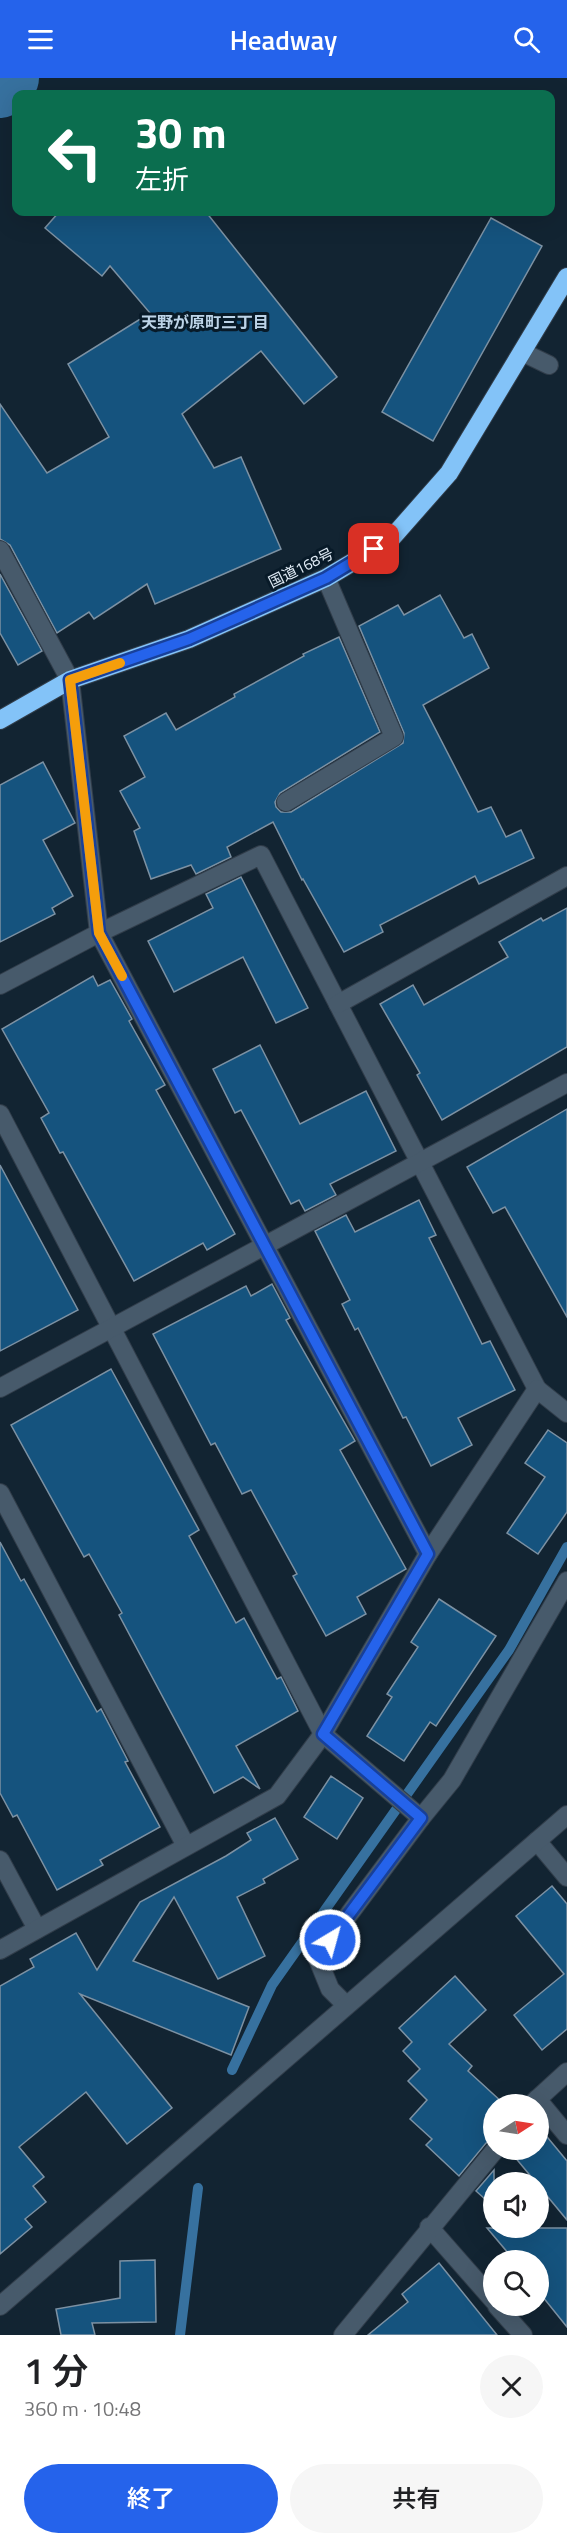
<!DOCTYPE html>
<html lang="ja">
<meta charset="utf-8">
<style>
:root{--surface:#fff;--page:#f6f6f6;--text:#202124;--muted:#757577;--accent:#2563eb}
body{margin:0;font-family:"Titillium Web","Noto Sans JP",sans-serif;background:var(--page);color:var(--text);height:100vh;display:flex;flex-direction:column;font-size:22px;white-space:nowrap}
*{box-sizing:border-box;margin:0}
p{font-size:20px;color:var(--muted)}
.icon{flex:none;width:33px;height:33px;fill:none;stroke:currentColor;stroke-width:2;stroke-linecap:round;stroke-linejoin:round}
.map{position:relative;height:2257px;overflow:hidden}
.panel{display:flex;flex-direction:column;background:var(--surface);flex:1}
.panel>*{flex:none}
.hud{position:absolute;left:12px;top:12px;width:543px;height:126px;border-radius:12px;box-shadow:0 6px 24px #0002;background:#0b6e4f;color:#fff;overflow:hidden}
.needle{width:39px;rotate:78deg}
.buttons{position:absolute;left:483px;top:2016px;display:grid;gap:12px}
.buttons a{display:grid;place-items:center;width:66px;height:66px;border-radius:50%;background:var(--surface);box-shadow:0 6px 24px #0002;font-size:30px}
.pin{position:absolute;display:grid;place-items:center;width:51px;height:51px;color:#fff;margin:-26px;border-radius:12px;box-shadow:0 3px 9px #0006}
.me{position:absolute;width:66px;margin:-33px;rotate:37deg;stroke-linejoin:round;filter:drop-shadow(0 0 4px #0008)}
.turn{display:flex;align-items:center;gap:21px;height:126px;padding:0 24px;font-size:27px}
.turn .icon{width:78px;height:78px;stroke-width:2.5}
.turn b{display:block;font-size:42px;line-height:51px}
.round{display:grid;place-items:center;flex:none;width:63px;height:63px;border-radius:32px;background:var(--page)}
.head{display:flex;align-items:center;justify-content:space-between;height:102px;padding:0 24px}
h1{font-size:36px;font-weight:600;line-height:45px}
.cta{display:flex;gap:12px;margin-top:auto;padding:12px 24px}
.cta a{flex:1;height:69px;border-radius:36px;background:var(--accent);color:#fff;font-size:24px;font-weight:600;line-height:69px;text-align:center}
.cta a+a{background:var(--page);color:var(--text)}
header{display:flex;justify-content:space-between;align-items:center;height:78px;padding:0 24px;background:var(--accent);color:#fff;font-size:27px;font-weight:600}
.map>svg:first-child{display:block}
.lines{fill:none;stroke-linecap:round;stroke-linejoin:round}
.stream{stroke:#37719f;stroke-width:10}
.river{stroke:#37719f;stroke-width:60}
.building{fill:#15537e;stroke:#7c91a3;stroke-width:1.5}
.minor-casing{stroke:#313d4a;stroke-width:20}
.highway-casing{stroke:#313d4a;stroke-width:20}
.minor{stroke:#475a6b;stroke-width:18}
.highway{stroke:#83c3f8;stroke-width:18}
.route-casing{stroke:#184099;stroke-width:15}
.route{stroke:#2563eb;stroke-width:10}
.slow{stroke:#f59e0b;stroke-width:10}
.labels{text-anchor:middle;stroke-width:6;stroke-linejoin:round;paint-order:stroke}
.street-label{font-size:15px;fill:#e0ebf5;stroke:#081a28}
.neighbourhood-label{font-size:16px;font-weight:bold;fill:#bdd4e8;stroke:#081a28}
</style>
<header><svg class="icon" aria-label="menu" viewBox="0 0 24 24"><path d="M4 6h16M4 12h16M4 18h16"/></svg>Headway<svg class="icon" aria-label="search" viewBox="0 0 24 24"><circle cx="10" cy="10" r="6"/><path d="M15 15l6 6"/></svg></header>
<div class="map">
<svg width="567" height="2257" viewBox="0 0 567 2257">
<rect width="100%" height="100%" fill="#122432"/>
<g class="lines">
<g class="stream">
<path d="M 232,1992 L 272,1907 L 509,1572 L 567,1469"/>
<path d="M 180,2257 L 198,2110"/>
</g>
<path class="river" d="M 0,10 L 9,0"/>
</g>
<g class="building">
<path d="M 59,134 L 206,134 L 337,299 L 304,326 L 261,273 L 182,336 L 214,390 L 241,379 L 281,471 L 155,526 L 147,506 L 94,541 L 89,534 L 57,555 L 10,467 L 0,461 L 0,326 L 47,395 L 109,359 L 68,286 L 150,235 L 110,188 L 102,198 L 45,150 Z"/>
<path d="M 491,140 L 542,168 L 433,363 L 382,334 Z"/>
<path d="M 0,496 L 42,573 L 18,587 L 0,555 Z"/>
<path d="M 440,517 L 464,560 L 472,556 L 489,590 L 423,627 L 478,734 L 491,729 L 506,759 L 521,752 L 534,780 L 479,806 L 475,798 L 380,847 L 383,854 L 344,874 L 303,801 L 302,802 L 273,744 L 227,769 L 231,779 L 196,796 L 191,787 L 151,801 L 134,753 L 140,750 L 120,713 L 145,699 L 124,658 L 166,635 L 176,652 L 235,619 L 234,616 L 304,578 L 303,576 L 339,559 L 380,654 L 280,715 L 275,724 L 276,729 L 281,734 L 291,734 L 403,665 L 404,655 L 359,548 L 398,527 L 404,537 Z"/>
<path d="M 43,684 L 75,745 L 43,762 L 73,818 L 52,830 L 55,836 L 0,864 L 0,707 Z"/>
<path d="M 241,799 L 308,930 L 276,945 L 243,879 L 174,914 L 148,863 L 213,830 L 206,816 Z"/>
<path d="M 567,830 L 567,969 L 442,1042 L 417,997 L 420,995 L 380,926 L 413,907 L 424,927 L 508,879 L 499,864 L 541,840 L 543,843 Z"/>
<path d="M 93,898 L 98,908 L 110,902 L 132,941 L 129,943 L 165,1007 L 156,1012 L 235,1156 L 207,1172 L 203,1165 L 134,1203 L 63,1074 L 60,1075 L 41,1040 L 49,1035 L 2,951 Z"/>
<path d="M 260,967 L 300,1046 L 366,1013 L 396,1073 L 330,1106 L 336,1117 L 305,1133 L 299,1122 L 291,1126 L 241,1032 L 235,1035 L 213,991 Z"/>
<path d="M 567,1031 L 567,1239 L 505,1129 L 493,1135 L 467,1089 Z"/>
<path d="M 0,1087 L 78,1232 L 0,1273 Z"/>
<path d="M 419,1122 L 436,1157 L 429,1160 L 482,1266 L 490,1263 L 515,1312 L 458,1340 L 472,1367 L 431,1388 L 406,1339 L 403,1340 L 358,1250 L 355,1252 L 342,1226 L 350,1222 L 315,1153 L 346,1137 L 355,1154 Z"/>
<path d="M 272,1206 L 290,1240 L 286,1242 L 355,1363 L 340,1372 L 406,1491 L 357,1519 L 366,1536 L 326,1558 L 293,1498 L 297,1496 L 251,1412 L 242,1416 L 215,1365 L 211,1367 L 153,1256 L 246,1208 L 251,1218 Z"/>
<path d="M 111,1291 L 199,1452 L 189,1458 L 236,1545 L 244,1540 L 277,1601 L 281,1599 L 298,1633 L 236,1668 L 260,1711 L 243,1699 L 214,1715 L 119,1537 L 122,1535 L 89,1476 L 84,1479 L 11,1347 Z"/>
<path d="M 548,1352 L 567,1365 L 567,1434 L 538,1476 L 507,1455 L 545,1399 L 525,1385 Z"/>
<path d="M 0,1464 L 21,1503 L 24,1501 L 97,1634 L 101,1631 L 128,1683 L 125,1684 L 160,1749 L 100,1782 L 103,1787 L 57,1812 L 17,1737 L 13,1739 L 0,1715 Z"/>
<path d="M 439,1521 L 496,1558 L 436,1648 L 430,1644 L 404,1683 L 367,1658 L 392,1619 L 387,1616 L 418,1569 L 411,1564 Z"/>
<path d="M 331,1698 L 363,1720 L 337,1761 L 304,1739 Z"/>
<path d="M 275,1740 L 298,1781 L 263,1801 L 265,1805 L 237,1819 L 265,1878 L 218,1901 L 174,1819 L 133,1883 L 249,1929 L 231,1977 L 80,1916 L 172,2030 L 127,2066 L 86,2014 L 19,2069 L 44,2099 L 33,2108 L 46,2124 L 25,2141 L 32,2149 L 0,2176 L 0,1908 L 34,1889 L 30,1881 L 76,1855 L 97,1892 L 140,1824 L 226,1778 L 251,1762 L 247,1755 Z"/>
<path d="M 552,1808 L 567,1826 L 567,1951 L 542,1972 L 514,1937 L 564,1896 L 516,1838 Z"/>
<path d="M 455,1898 L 486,1932 L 449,1966 L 472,1988 L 468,1993 L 504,2026 L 494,2026 L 494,2061 L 486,2065 L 459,2098 L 426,2067 L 432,2061 L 410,2041 L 427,2022 L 408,2003 L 420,1991 L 403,1973 L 412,1964 L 399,1950 Z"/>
<path d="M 543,2054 L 567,2083 L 567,2142 L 509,2072 L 538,2072 L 538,2058 Z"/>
<path d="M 494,2092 L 494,2129 L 476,2113 Z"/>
<path d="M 487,2150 L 567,2150 L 567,2249 L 538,2213 L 538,2182 L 514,2182 Z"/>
<path d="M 155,2182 L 156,2244 L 92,2245 L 95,2257 L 61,2257 L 56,2231 L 120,2220 L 120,2183 Z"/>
<path d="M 439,2185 L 497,2257 L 368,2257 L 408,2224 L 402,2216 Z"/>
</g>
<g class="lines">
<g class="minor-casing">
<g id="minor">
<path d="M 522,274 L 549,287"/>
<path d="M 0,472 L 70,602 L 99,855 L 428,1476"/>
<path d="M 286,724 L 394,659 L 326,500"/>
<path d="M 0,907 L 99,855 L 261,777 L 537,1311"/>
<path d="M 338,926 L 567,798"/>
<path d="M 0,1036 L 323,1656 L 421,1740"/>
<path d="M 0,1310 L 567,1005"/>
<path d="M 0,1415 L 186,1768"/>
<path d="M 537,1763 L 567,1799"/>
<path d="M 0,1782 L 37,1851"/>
<path d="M 0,1872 L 277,1718 L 323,1656 L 428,1476 L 537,1311 L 567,1335"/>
<path d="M 346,1927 L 330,1911 L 317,1879 L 421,1740 L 452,1702 L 567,1503"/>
<path d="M 537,2021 L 567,2057"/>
<path d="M 532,2026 L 567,1994"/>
<path d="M 429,2149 L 494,2223"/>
<path d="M 0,2228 L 567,1737"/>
<path d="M 497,2228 L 523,2257"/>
<path d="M 343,2257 L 495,2072"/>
</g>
</g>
<g class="highway-casing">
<path id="highway" d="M 0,642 L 70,602 L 189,561 L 326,500 L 390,462 L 449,395 L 567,199"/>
</g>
<use href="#minor" class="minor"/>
<use href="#highway" class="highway"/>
</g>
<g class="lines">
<g class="route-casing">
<path id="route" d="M 330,1862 L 421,1740 L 323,1656 L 428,1476 L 99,855 L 70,602 L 189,561 L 326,500 L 374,471"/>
</g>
<use href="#route" class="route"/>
<path class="slow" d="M 120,585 L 70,602 L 99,855 L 122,898"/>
</g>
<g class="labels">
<g class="street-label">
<text transform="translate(301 490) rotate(-26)" y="5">国道168号</text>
</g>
<g class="neighbourhood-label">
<text x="205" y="250">天野が原町三丁目</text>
</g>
</g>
</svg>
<div class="buttons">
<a><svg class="needle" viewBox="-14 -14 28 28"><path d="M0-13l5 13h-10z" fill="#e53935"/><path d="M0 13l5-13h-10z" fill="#757577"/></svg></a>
<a><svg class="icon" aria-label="sound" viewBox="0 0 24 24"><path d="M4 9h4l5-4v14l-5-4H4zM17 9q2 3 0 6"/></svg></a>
<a><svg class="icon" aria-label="search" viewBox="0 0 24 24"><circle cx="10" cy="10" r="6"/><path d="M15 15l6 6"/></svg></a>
</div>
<div class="pin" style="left:374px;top:471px;background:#d93025"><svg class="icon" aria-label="arrive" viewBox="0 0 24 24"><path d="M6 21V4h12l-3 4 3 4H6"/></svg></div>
<svg class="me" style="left:330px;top:1862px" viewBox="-20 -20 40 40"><circle r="17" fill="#2563eb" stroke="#fff" stroke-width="3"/><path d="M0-11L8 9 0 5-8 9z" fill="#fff"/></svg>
<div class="hud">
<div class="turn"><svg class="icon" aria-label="left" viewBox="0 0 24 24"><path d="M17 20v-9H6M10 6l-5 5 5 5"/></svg><div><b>30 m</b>左折</div></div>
</div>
</div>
<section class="panel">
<div class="head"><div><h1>1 分</h1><p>360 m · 10:48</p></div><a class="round"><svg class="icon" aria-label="close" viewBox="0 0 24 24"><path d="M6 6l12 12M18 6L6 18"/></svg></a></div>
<div class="cta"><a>終了</a><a>共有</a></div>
</section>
